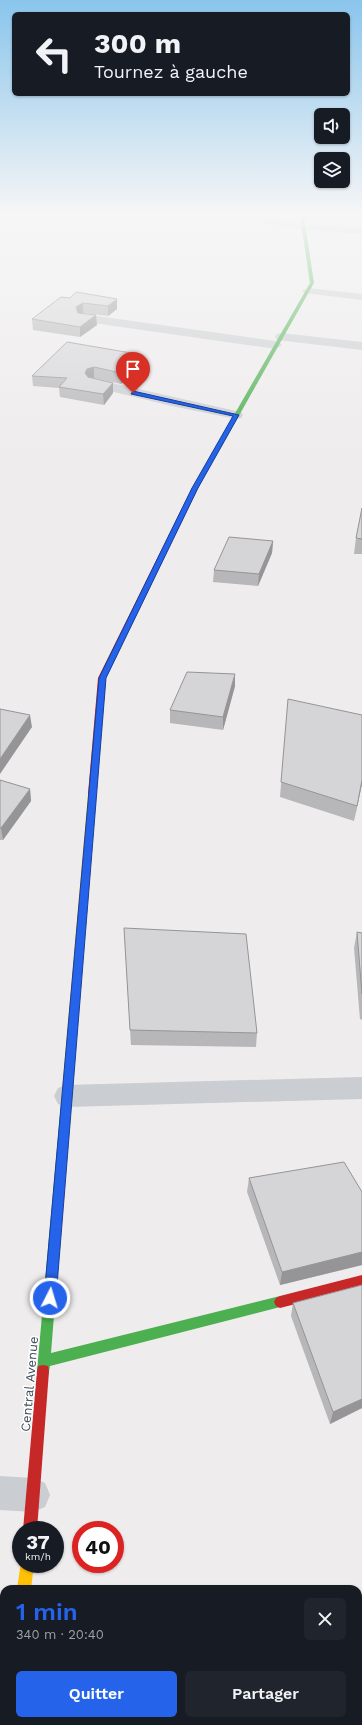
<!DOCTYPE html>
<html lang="fr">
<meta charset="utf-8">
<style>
:root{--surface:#171b24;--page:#20242c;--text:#f1f3f6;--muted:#9ea1a6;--accent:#2563eb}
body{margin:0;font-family:"Work Sans",sans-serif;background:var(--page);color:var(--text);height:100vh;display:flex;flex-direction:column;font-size:15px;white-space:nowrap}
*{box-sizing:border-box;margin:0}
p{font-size:13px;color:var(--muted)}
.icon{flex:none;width:22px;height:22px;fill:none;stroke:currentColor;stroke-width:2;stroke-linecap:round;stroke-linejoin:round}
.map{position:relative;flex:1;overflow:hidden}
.drawer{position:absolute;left:0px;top:1585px;width:362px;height:140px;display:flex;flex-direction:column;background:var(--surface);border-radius:12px 12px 0 0;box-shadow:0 1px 3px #0004}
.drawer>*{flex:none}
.hud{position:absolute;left:12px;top:12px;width:338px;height:84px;border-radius:6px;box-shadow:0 1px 3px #0004;background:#171b24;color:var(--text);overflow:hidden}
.buttons{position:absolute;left:314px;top:108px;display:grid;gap:8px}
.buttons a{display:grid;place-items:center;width:36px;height:36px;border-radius:6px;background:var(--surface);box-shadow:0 1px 3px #0004;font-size:20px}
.speed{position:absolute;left:12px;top:1521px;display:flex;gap:8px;font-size:20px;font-weight:700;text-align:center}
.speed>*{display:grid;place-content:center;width:52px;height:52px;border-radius:50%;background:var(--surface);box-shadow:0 1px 3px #0004;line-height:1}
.speed small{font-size:10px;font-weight:400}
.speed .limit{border:6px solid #d22;background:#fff;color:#111}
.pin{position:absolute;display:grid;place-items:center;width:34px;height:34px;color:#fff;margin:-41px -17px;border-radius:50% 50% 50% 0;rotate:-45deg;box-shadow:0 0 4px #0007}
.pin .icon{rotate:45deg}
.me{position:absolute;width:44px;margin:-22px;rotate:5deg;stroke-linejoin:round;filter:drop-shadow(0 0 3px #0008)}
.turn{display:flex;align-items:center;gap:14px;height:84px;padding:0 16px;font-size:18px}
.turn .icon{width:52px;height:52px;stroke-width:2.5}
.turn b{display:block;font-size:28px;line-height:34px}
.round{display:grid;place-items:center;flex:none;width:42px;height:42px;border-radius:6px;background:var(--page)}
.headline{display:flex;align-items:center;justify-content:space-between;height:68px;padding:0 16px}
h1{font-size:24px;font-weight:600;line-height:30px;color:var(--accent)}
.button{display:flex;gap:8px;margin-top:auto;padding:8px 16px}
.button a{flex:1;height:46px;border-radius:6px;background:var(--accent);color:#fff;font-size:16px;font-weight:600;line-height:46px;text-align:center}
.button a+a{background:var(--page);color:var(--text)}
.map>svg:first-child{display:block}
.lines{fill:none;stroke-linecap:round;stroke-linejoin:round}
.street{fill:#cacdd1;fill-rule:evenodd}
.fast{fill:#4caf50;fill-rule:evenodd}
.slow{fill:#ffc107;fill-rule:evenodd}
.jam{fill:#c62828;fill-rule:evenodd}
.wall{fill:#b7b6b9}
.shaded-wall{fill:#959496}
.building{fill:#d5d4d7;stroke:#959496}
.route{fill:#2563eb;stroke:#184099}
.labels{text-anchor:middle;stroke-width:3;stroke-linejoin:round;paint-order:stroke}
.street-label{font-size:13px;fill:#424f5b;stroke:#fff}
</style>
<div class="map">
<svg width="362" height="1725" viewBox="0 0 362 1725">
<rect width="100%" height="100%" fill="#eeecec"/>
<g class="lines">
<g class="street">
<path d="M 236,216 L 256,216 L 304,224 L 362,228 L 362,234 L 304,230 L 241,219 Z"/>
<path d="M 308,288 L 362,294 L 362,300 L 304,293 L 302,291 Z"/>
<path d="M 83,314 L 276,341 L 282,345 L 276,349 L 79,321 L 77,318 Z"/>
<path d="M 281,333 L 362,342 L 362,350 L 277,340 L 275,337 L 277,334 Z"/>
<path d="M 94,379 L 236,411 L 241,412 L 243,415 L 241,418 L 236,419 L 172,406 L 89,386 L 87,383 L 89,380 Z"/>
<path d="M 362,1077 L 362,1099 L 67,1107 L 58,1104 L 54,1096 L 58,1088 L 67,1085 Z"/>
<path d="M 0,1476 L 33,1478 L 45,1483 L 50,1495 L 45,1507 L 33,1512 L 0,1510 Z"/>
</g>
<g class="fast">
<path d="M 300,216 L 304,216 L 314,283 L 198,488 L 193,489 L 192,488 L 310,283 Z"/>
<path d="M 66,1098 L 70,1100 L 71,1103 L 51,1353 L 280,1296 L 284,1298 L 286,1302 L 284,1306 L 50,1366 L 48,1376 L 43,1377 L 38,1376 L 37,1371 L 61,1103 L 62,1100 Z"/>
</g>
<g class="slow">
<path d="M 92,791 L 96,794 L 71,1103 L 70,1106 L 66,1108 L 62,1106 L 61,1103 L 88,794 Z"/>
<path d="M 21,1561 L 21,1564 L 34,1564 L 31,1589 L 17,1589 Z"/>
</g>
<g class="jam">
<path d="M 195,486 L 198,488 L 106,678 L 96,794 L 95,796 L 89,796 L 88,794 L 98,678 L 192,488 Z"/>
<path d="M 362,1275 L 362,1287 L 280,1308 L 276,1306 L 274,1302 L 276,1298 L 280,1296 Z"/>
<path d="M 43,1365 L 48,1366 L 49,1371 L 37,1530 L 23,1530 L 37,1371 L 38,1366 Z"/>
<path d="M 4,1714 L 4,1721 L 15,1721 L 15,1725 L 0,1725 L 1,1715 Z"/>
</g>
</g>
<g class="wall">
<path d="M 120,216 L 134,216 L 132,217 Z"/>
<path d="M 70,298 L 117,299 L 117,309 L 108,316 L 83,313 L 82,313 L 97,325 L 80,337 L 33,330 L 32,319 Z"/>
<path d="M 137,354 L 138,364 L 121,384 L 94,378 L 93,378 L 113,383 L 113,393 L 104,405 L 60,397 L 59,388 L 33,386 L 32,376 Z"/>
<path d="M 362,508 L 362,554 L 354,554 L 356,538 Z"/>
<path d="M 273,541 L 272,553 L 258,586 L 213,582 L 214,570 Z"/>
<path d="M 235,674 L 235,686 L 223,730 L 170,723 L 170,710 Z"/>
<path d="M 288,699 L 362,784 L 354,821 L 280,797 Z"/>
<path d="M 0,780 L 30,789 L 31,801 L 3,840 L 0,840 Z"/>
<path d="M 124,928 L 257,1033 L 256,1047 L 131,1045 Z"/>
<path d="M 357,932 L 362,933 L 362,1020 L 360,1019 L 354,948 Z"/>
<path d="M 249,1178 L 362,1192 L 362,1265 L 280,1285 L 247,1192 Z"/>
<path d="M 362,1285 L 362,1408 L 330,1424 L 291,1316 L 293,1303 Z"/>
</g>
<g class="shaded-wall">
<path d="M 117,299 L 117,309 L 108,316 L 108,306 Z"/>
<path d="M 83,303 L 83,313 L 76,317 L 76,307 Z"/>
<path d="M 96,315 L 97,325 L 80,337 L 80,327 Z"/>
<path d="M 137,354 L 138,364 L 121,384 L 121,373 Z"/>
<path d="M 94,367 L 94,378 L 88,379 L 85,373 L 87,369 Z"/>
<path d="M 113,383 L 113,393 L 104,405 L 103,394 Z"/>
<path d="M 273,541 L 272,553 L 258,586 L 259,574 Z"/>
<path d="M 235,674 L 235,686 L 223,730 L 223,717 Z"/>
<path d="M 30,715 L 32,727 L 0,774 L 0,759 Z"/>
<path d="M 362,780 L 362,784 L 354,821 L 357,806 Z"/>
<path d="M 30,789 L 31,801 L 3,840 L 1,828 Z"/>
<path d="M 362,1252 L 362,1265 L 280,1285 L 282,1272 Z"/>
<path d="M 362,1399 L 362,1408 L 330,1424 L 333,1412 Z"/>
</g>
<g class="building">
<path d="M 76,292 L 117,299 L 108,306 L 83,303 L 76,307 L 78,313 L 96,315 L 80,327 L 32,319 L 61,297 L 70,298 Z"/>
<path d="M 67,342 L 137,354 L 121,373 L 94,367 L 87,369 L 85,373 L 88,377 L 113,383 L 103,394 L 59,387 L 67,378 L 32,376 Z"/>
<path d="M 362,508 L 362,539 L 356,538 Z"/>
<path d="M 229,537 L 273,541 L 259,574 L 214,570 Z"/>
<path d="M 187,672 L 235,674 L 223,717 L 170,710 Z"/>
<path d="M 288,699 L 362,715 L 362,780 L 357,806 L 281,782 Z"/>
<path d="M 0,709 L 30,715 L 0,759 Z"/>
<path d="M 0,780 L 30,789 L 1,828 L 0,828 Z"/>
<path d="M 124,928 L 246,934 L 257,1033 L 130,1030 Z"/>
<path d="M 357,932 L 362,933 L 362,994 Z"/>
<path d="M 344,1162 L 362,1192 L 362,1252 L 282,1272 L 249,1178 Z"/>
<path d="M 362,1285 L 362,1399 L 333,1412 L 293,1303 Z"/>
<path d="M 86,1721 L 345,1721 L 346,1725 L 86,1725 Z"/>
</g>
<linearGradient id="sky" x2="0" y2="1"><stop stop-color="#8ac5ec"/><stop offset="0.47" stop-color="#f7f6f6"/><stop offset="1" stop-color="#f7f6f6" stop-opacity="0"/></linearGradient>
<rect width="362" height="457" fill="url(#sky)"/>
<path class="route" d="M 133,391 L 239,415 L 198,488 L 106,678 L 56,1298 L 54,1303 L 50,1305 L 45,1303 L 44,1298 L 99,678 L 192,488 L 233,416 L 131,394 Z"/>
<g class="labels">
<g class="street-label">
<text transform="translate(29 1384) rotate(-85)" y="5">Central Avenue</text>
</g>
</g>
</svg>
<div class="buttons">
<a><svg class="icon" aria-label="sound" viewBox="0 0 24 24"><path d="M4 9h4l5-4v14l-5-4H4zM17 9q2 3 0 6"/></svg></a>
<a><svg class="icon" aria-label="layers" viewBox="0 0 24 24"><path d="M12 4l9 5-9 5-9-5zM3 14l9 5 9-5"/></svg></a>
</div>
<div class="speed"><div>37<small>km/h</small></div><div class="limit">40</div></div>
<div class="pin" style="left:133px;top:393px;background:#d93025"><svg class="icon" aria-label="arrive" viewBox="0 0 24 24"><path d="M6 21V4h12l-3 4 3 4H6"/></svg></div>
<svg class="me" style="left:50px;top:1298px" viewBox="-20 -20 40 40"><circle r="17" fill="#2563eb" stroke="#fff" stroke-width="3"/><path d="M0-11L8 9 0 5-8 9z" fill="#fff"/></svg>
<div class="hud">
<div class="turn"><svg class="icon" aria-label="left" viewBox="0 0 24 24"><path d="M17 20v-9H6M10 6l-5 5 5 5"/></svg><div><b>300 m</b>Tournez à gauche</div></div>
</div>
<section class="drawer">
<div class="headline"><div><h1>1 min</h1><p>340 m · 20:40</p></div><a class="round"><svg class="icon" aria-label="close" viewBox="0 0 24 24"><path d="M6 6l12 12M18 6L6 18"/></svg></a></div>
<div class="button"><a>Quitter</a><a>Partager</a></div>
</section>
</div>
